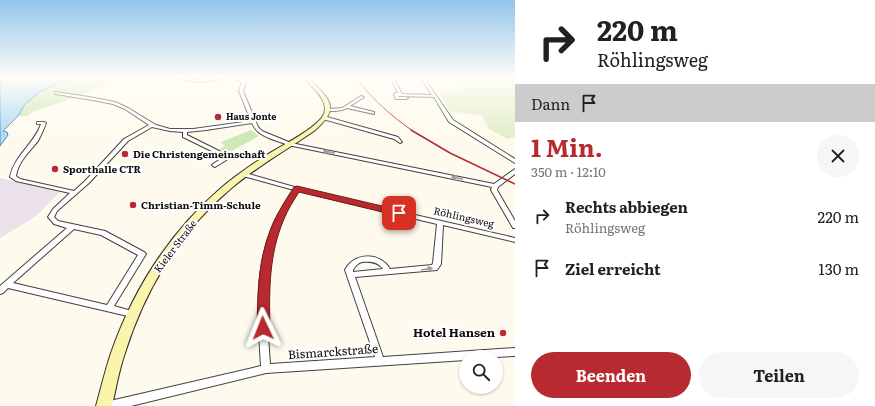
<!DOCTYPE html>
<html lang="de">
<meta charset="utf-8">
<style>
:root{--surface:#fff;--page:#f6f6f6;--text:#202124;--muted:#757577;--accent:#b72b30}
body{margin:0;font-family:Literata,serif;background:var(--page);color:var(--text);height:100vh;display:flex;flex-direction:column;font-size:15px;white-space:nowrap}
*{box-sizing:border-box;margin:0}
p{font-size:13px;color:var(--muted)}
.icon{flex:none;width:22px;height:22px;fill:none;stroke:currentColor;stroke-width:2;stroke-linecap:round;stroke-linejoin:round}
.map{position:relative;flex:1;overflow:hidden}
.drawer{display:flex;flex-direction:column;background:var(--surface);width:360px}
.drawer>*{flex:none}
.top-card{background:#fff;color:var(--text);overflow:hidden}
.tools{position:absolute;left:459px;top:350px;display:grid;gap:8px}
.tools a{display:grid;place-items:center;width:44px;height:44px;border-radius:50%;background:var(--surface);box-shadow:0 1px 3px #0004;font-size:20px}
.pin{position:absolute;display:grid;place-items:center;width:34px;height:34px;color:#fff;margin:-17px;border-radius:8px;box-shadow:0 2px 6px #0006}
.me{position:absolute;width:44px;margin:-22px;rotate:358deg;stroke-linejoin:round;filter:drop-shadow(0 0 3px #0008)}
.turn{display:flex;align-items:center;gap:14px;height:84px;padding:0 16px;font-size:18px}
.turn .icon{width:52px;height:52px;stroke-width:2.5}
.turn b{display:block;font-size:28px;line-height:34px}
.then{display:flex;align-items:center;height:38px;padding:0 16px;background:#0003;gap:8px;font-size:15px}
.round{display:grid;place-items:center;flex:none;width:42px;height:42px;border-radius:21px;background:var(--page)}
.overview{display:flex;align-items:center;justify-content:space-between;height:68px;padding:0 16px}
h1{font-size:24px;font-weight:700;line-height:30px;color:var(--accent)}
.button{display:flex;gap:8px;margin-top:auto;padding:8px 16px}
.button a{flex:1;height:46px;border-radius:24px;background:var(--accent);color:#fff;font-size:16px;font-weight:700;line-height:46px;text-align:center}
.button a+a{background:var(--page);color:var(--text)}
ul{padding:0;list-style:none}
li{display:flex;align-items:center;gap:12px;height:52px;padding:0 16px}
li div{flex:1}
li b{display:block;font-size:15px}
li em{font-style:normal}
main{display:flex;flex:1;min-height:0}
.map>svg:first-child{display:block}
.industrial{fill:#eae1eb}
.green{fill:#d0e7b9}
.pitch{fill:#e2efca}
.water{fill:#b4dbf3;stroke:#3f8fc7}
.lines{fill:none;stroke-linecap:round;stroke-linejoin:round}
.street-casing{stroke:#404040;stroke-width:2}
.secondary-casing{stroke:#2f2f2f;stroke-width:2}
.street{fill:#fff;fill-rule:evenodd}
.secondary{fill:#fbf4ab;fill-rule:evenodd}
.rail-far1{stroke:#b72b30;stroke-width:1}
.rail{stroke:#b72b30;stroke-width:1.5}
.oneway{fill:#9e9e9e}
.route{fill:#b72b30;stroke:#771c1f}
.poi-dot{fill:#b72b30;stroke:#fff;stroke-width:1.5}
.labels{text-anchor:middle;stroke-width:4;stroke-linejoin:round;paint-order:stroke}
.far-poi-label{font-size:9px;font-weight:bold;fill:#0d0d0d;stroke:#fff;text-anchor:start}
.poi-label{font-size:10px;font-weight:bold;fill:#0d0d0d;stroke:#fff;text-anchor:start}
.street-label{font-size:10px;fill:#0d0d0d;stroke:#fff}
.near-poi-label{font-size:12px;font-weight:bold;fill:#0d0d0d;stroke:#fff;text-anchor:end}
.near-street-label{font-size:12px;fill:#0d0d0d;stroke:#fff}
</style>
<main>
<div class="map">
<svg width="515" height="406" viewBox="0 0 515 406">
<rect width="100%" height="100%" fill="#fefbee"/>
<path class="industrial" d="M 0,178 L 60,192 L 36,216 L 0,238 Z"/>
<g class="green">
<path d="M 76,78 L 121,78 L 77,97 L 34,111 L 28,116 L 18,116 C 31,93 52,85 76,78 Z"/>
<path d="M 251,130 L 259,136 L 226,154 L 220,149 L 225,146 L 221,142 Z"/>
</g>
<path class="pitch" d="M 453,78 L 515,78 L 515,137 L 508,139 L 489,129 L 482,116 L 450,111 L 437,89 L 463,91 Z"/>
<path class="water" d="M 0,78 L 76,78 L 59,83 L 40,92 L 25,104 L 18,116 L 3,131 L 7,132 L 8,135 L 0,146 Z"/>
<g class="lines">
<g class="street-casing">
<g id="street">
<path d="M 177,78 C 184,77 190,79 197,80 C 206,80 215,77 224,78 L 222,79 L 198,82 Z"/>
<path d="M 230,78 L 234,78 L 243,80 L 244,78 L 247,78 L 243,91 L 258,127 L 262,131 L 291,143 L 494,184 L 515,169 L 515,174 L 498,187 L 497,190 L 515,221 L 515,228 L 513,228 L 491,190 L 492,187 L 288,145 C 276,140 257,137 252,123 L 206,130 L 187,132 L 187,135 L 231,157 L 215,167 L 213,166 L 212,165 L 213,164 L 224,157 L 183,137 L 183,132 L 170,131 L 152,127 L 128,141 L 89,183 L 57,211 L 54,217 L 58,221 L 105,231 L 144,252 L 146,254 L 114,306 L 135,312 L 136,314 L 135,316 L 132,317 L 8,288 L 3,293 L 0,294 L 0,286 L 67,228 L 54,224 L 48,217 L 53,209 L 70,193 L 16,181 L 10,177 C 14,156 34,144 41,124 L 37,124 L 37,122 L 44,122 L 46,123 C 44,129 41,135 38,141 C 29,152 18,162 16,176 L 20,179 L 74,191 L 85,181 L 124,139 L 149,125 L 125,109 L 113,104 L 98,101 L 56,94 L 55,94 L 55,92 L 89,97 L 115,102 L 128,108 L 156,125 L 170,129 L 193,129 L 251,121 L 239,91 L 242,82 ZM 74,229 L 101,235 L 138,255 L 107,305 L 13,283 Z"/>
<path d="M 391,78 L 394,78 L 402,94 L 432,95 L 421,78 L 424,78 L 453,120 L 515,159 L 515,163 L 449,122 L 434,97 L 398,96 L 399,97 L 406,97 L 408,98 L 406,99 L 396,99 L 394,94 L 396,93 L 398,93 Z"/>
<path d="M 361,96 L 364,97 L 350,106 L 374,112 L 374,114 L 347,108 C 342,111 332,112 327,110 L 329,109 L 342,108 Z"/>
<path d="M 323,117 L 327,117 L 398,137 L 402,142 L 400,143 L 394,139 L 323,119 Z"/>
<path d="M 245,173 L 298,188 L 515,238 L 515,242 L 443,225 L 441,264 L 437,270 L 355,277 L 383,357 L 515,348 L 515,356 L 496,357 L 466,357 L 466,360 L 266,373 L 131,406 L 105,406 L 106,402 L 110,401 L 261,366 C 258,319 254,271 272,227 C 277,213 286,202 294,190 L 243,176 L 242,175 ZM 298,191 L 437,224 L 433,263 L 432,265 L 390,269 C 380,252 354,252 345,270 L 375,357 L 270,364 C 267,318 261,269 279,225 C 283,213 291,202 298,191 ZM 362,262 C 371,261 378,262 383,269 L 353,272 L 353,270 C 355,266 358,263 362,262 Z"/>
</g>
</g>
<g class="secondary-casing">
<path id="secondary" d="M 304,78 L 309,78 C 329,100 342,107 314,131 C 285,151 254,168 227,192 C 178,234 144,292 125,353 C 119,370 116,388 112,406 L 96,406 C 101,388 105,371 111,353 C 133,290 170,232 221,188 C 235,176 250,166 265,156 C 279,147 318,128 324,114 C 329,100 312,87 304,78 Z"/>
</g>
<use href="#street" class="street"/>
<use href="#secondary" class="secondary"/>
<path class="rail-far1" d="M 356,78 C 372,99 391,116 413,131"/>
<path class="rail" d="M 411,130 L 450,153 L 515,184"/>
</g>
<defs><path id="oneway-solid" d="M-6-.8H1V-3.2L6.5 0L1 3.2V.8H-6Z"/></defs>
<g class="oneway">
<use href="#oneway-solid" transform="translate(329 152) rotate(-169)"/>
<use href="#oneway-solid" transform="translate(457 178) rotate(-169)"/>
<use href="#oneway-solid" transform="translate(427 269) rotate(-9)"/>
</g>
<linearGradient id="sky" x2="0" y2="1"><stop stop-color="#93c4ec"/><stop offset="0.58" stop-color="#fffdf7"/><stop offset="1" stop-color="#fffdf7" stop-opacity="0"/></linearGradient>
<rect width="515" height="134" fill="url(#sky)"/>
<path class="route" d="M 297,186 L 399,210 L 404,213 L 399,216 L 299,192 C 294,200 288,209 284,219 C 269,254 269,290 270,328 L 268,332 L 263,333 L 259,332 L 257,328 C 258,269 260,237 294,187 Z"/>
<g class="poi-dot">
<circle cx="218" cy="117" r="4"/>
<circle cx="125" cy="154" r="4"/>
<circle cx="55" cy="169" r="4"/>
<circle cx="133" cy="205" r="4"/>
<circle cx="503" cy="333" r="4"/>
</g>
<g class="labels">
<g class="far-poi-label">
<text x="226" y="120">Haus Jonte</text>
</g>
<g class="poi-label">
<text x="133" y="158">Die Christengemeinschaft</text>
<text x="63" y="173">Sporthalle CTR</text>
<text x="141" y="209">Christian-Timm-Schule</text>
</g>
<g class="street-label">
<text transform="translate(464 217) rotate(13)" y="4">Röhlingsweg</text>
<text transform="translate(175 246) rotate(-53)" y="4">Kieler Straße</text>
</g>
<g class="near-poi-label">
<text x="495" y="337">Hotel Hansen</text>
</g>
<g class="near-street-label">
<text transform="translate(333 352) rotate(-4)" y="4">Bismarckstraße</text>
</g>
</g>
</svg>
<div class="tools">
<a><svg class="icon" aria-label="search" viewBox="0 0 24 24"><circle cx="10" cy="10" r="6"/><path d="M15 15l6 6"/></svg></a>
</div>
<div class="pin" style="left:399px;top:213px;background:#d93025"><svg class="icon" aria-label="arrive" viewBox="0 0 24 24"><path d="M6 21V4h12l-3 4 3 4H6"/></svg></div>
<svg class="me" style="left:263px;top:328px" viewBox="-20 -20 40 40"><path d="M0-17L14 15 0 8-14 15z" fill="#b72b30" stroke="#fff" stroke-width="4"/></svg>
</div>
<section class="drawer">
<div class="top-card">
<div class="turn"><svg class="icon" aria-label="right" viewBox="0 0 24 24"><path d="M7 20v-9h11M14 6l5 5-5 5"/></svg><div><b>220 m</b>Röhlingsweg</div></div>
<div class="then">Dann<svg class="icon" aria-label="arrive" viewBox="0 0 24 24"><path d="M6 21V4h12l-3 4 3 4H6"/></svg></div>
</div>
<div class="overview"><div><h1>1 Min.</h1><p>350 m · 12:10</p></div><a class="round"><svg class="icon" aria-label="close" viewBox="0 0 24 24"><path d="M6 6l12 12M18 6L6 18"/></svg></a></div>
<ul>
<li><svg class="icon" aria-label="right" viewBox="0 0 24 24"><path d="M7 20v-9h11M14 6l5 5-5 5"/></svg><div><b>Rechts abbiegen</b><p>Röhlingsweg</p></div><em>220 m</em></li>
<li><svg class="icon" aria-label="arrive" viewBox="0 0 24 24"><path d="M6 21V4h12l-3 4 3 4H6"/></svg><div><b>Ziel erreicht</b></div><em>130 m</em></li>
</ul>
<div class="button"><a>Beenden</a><a>Teilen</a></div>
</section>
</main>
